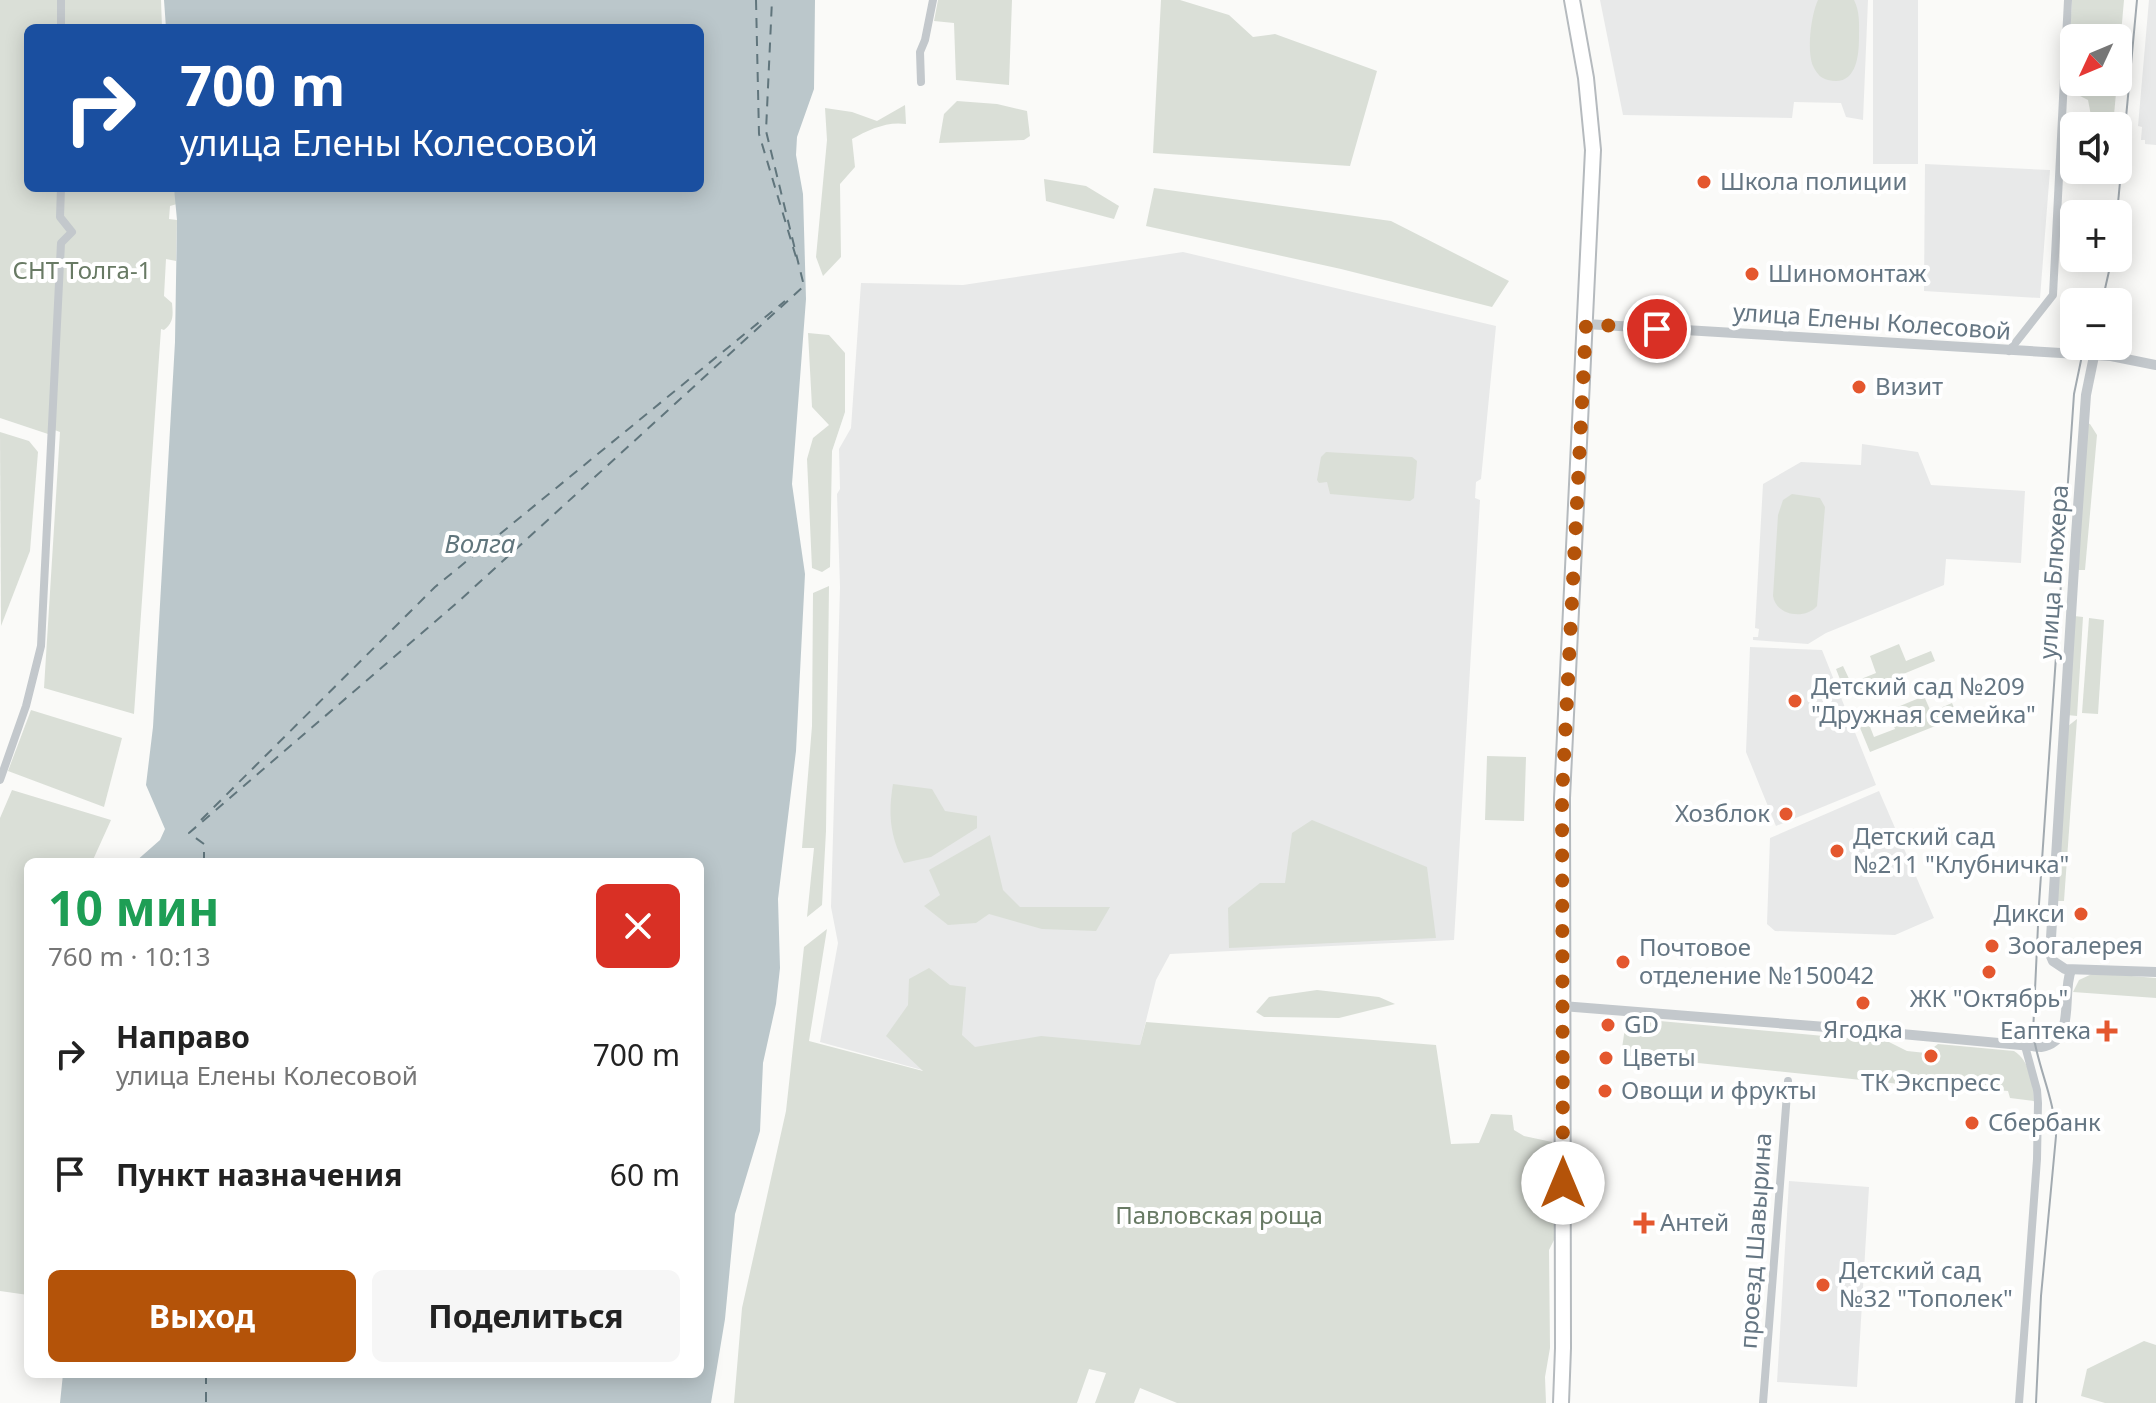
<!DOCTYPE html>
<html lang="ru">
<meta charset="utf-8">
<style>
:root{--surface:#fff;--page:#f6f6f6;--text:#222;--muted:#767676;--accent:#b45309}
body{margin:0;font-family:"Noto Sans",sans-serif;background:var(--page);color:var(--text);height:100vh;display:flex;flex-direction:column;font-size:30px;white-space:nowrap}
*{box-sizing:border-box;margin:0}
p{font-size:26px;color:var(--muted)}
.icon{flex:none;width:44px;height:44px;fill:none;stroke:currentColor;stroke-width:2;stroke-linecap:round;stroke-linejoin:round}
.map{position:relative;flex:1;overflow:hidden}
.drawer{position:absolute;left:24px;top:858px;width:680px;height:520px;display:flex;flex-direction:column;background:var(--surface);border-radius:12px;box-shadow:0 4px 20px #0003}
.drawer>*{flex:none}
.top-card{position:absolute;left:24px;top:24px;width:680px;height:168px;border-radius:12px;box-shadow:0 4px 20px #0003;background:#1a4fa0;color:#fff;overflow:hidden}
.needle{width:52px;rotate:226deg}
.tools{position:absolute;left:2060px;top:24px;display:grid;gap:16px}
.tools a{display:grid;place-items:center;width:72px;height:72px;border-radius:12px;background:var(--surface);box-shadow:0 4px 20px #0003;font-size:40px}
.pin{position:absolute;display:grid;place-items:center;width:68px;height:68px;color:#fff;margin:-34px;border:4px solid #fff;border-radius:50%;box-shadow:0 2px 8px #0007}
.me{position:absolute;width:88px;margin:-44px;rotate:0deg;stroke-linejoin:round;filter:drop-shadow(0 0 6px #0008)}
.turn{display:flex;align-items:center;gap:28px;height:168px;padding:0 24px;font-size:36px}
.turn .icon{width:104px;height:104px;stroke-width:2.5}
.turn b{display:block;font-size:56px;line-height:68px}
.round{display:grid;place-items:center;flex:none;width:84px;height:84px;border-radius:12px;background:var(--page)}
.summary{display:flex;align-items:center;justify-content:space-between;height:136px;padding:0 24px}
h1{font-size:48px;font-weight:700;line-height:60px;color:#1e9e55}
.primary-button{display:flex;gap:16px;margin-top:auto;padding:16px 24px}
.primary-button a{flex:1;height:92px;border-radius:12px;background:var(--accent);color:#fff;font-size:32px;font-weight:700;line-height:92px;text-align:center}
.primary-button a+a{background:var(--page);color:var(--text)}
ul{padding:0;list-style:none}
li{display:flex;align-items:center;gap:24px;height:120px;padding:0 24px}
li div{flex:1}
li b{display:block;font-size:30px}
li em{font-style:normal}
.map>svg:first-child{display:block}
.built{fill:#e8e9e9}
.green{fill:#dadfd7}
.water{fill:#bbc7cb}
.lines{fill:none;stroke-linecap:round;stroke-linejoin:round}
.ferry{stroke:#60757c;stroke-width:2;stroke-dasharray:10 8;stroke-linecap:butt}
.primary-casing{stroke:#b5babe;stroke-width:18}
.minor{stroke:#c3c8cc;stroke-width:8}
.tertiary{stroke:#c3c8cc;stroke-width:10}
.primary{stroke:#fff;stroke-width:14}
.tram{stroke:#a2aab0;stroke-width:2}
.route{stroke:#b45309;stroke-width:14;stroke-dasharray:0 25.2}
.poi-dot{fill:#e4572e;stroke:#fff;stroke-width:3}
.labels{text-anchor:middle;stroke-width:8;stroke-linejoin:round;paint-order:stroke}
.poi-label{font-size:24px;fill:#657683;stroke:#fff;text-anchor:start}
.park-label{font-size:24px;fill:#687a64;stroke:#fff}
.street-label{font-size:24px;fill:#657683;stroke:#fff}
.water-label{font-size:26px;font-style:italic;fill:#60757c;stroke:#fff}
</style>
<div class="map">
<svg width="2156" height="1403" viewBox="0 0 2156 1403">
<rect width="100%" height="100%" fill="#fafaf8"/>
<g class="built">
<path d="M 1600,0 L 1868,0 L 1863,120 L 1846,117 L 1841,103 L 1794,102 L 1792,118 L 1623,115 Z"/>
<rect x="1873" y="0" width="45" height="164"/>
<path d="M 2149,0 L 2156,0 L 2156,145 L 2145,144 L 2145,140 L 2141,140 L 2142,127 L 2138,126 Z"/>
<path d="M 1925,164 L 2050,170 L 2040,298 L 1924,291 Z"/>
<path d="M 1183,252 L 1496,326 L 1481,479 L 1476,482 L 1475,498 L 1480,500 L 1454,940 L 1170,954 L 1156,980 L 1140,1045 L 1075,1040 L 966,1082 L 820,1042 L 838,943 L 831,907 L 840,587 L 837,494 L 840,489 L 839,449 L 851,428 L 861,283 L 963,285 Z"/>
<path d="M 1862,444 L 1918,452 L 1931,485 L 2025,491 L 2021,563 L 1946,559 L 1944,585 L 1826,633 L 1808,644 L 1753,640 L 1753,637 L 1758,637 L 1759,629 L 1755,628 L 1763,484 L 1801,462 L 1861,465 Z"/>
<path d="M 1750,647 L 1822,650 L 1876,785 L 1776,826 L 1746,752 Z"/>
<path d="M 1879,791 L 1934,918 L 1895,935 L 1775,931 L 1767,924 L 1770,838 Z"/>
<path d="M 1789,1181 L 1869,1187 L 1857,1387 L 1777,1382 Z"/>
</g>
<g class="green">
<path d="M 0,0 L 161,0 L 162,28 L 28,28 L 28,188 L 174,188 L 177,204 L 170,206 L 169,219 L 177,220 L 176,261 L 166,259 L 164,296 L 172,303 C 173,315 174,322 164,330 L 161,329 L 134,714 L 44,688 L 60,432 L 49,428 L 48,434 L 0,418 Z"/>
<path d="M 938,0 L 1012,0 L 1009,85 L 956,80 L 954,23 L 934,21 Z"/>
<path d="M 1161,0 L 1180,0 L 1229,15 L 1253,37 L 1275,34 L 1377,71 L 1350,166 L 1153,153 Z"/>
<path d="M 1818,0 L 1854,0 C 1860,12 1859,24 1859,37 C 1859,57 1856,87 1828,80 C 1821,78 1818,75 1814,68 C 1806,53 1811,15 1818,0 Z"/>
<path d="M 2072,0 L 2124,0 L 2118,68 L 2118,38 L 2074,38 L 2070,32 Z"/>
<path d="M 2077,82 L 2117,82 L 2113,126 L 2093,126 L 2088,100 L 2076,94 Z"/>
<path d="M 957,101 L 997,104 L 1027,111 L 1030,136 L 1024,140 L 939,143 L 944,114 Z"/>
<path d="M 905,105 L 906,124 C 887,121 868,130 852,139 L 855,167 L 840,184 L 841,257 L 823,276 L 816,257 L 827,140 L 825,108 L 852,112 L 877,121 Z"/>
<path d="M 1044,179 L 1086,186 L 1119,206 L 1114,219 L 1046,201 Z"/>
<path d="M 1154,188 L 1391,221 L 1509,281 L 1492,307 L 1341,269 L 1146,226 Z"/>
<path d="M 808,333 L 829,335 L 845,353 L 845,412 L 832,451 L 830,567 L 822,572 L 812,568 L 807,459 L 813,438 L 829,425 L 812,407 Z"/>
<path d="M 2087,423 L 2090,424 L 2097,435 L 2085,570 L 2077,570 Z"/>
<path d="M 0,432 L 29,441 L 38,452 L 30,551 L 1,626 Z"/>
<path d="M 1326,452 L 1412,457 L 1417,461 L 1414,498 L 1410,501 L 1330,494 L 1327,482 L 1319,483 L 1317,480 L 1321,457 Z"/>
<path d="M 1792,494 L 1820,498 L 1825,507 L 1817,606 C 1805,620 1776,616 1773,596 L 1778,515 L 1783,500 Z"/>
<path d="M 829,586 L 826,831 L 822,905 L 807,917 L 814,848 L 802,848 L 812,726 L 813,593 Z"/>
<path d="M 2074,616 L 2083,617 L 2077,716 L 2067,715 Z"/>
<path d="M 2089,618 L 2104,620 L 2098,714 L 2082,713 Z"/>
<path d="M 1899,644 L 1906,661 L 1931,651 L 1935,661 L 1847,697 L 1836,669 L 1843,666 L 1851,683 L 1876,673 L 1870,656 Z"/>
<path d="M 1924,696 L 1931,712 L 1952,703 L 1958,717 L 1870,752 L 1858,723 L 1867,719 L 1874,737 L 1895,729 L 1888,711 Z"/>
<path d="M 31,710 L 122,738 L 104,807 L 8,771 Z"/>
<path d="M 2077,719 L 2064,901 L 2056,901 L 2068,726 Z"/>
<path d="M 1487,756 L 1526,757 L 1524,821 L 1485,820 Z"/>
<path d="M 893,784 L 932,789 L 945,811 L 977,816 L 977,828 L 931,857 L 904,863 C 890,836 888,814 893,784 Z"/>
<path d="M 12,790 L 111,820 L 92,862 L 28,862 L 28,1295 L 0,1291 L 0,818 Z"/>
<path d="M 1312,820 L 1427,867 L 1436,938 L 1229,948 L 1228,908 L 1260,883 L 1285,883 L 1292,833 Z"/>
<path d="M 990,835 L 1003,890 L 1020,907 L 1110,907 L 1096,931 L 1042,929 L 989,914 L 976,923 L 948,925 L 924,906 L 940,895 L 929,870 Z"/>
<path d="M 827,929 L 809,1041 L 923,1071 L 886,1036 L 908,1005 L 909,979 L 929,968 L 950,985 L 966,987 L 962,1035 L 975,1047 L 1041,1036 L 1140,1045 L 1146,1022 L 1436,1045 L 1451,1144 L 1479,1143 L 1491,1114 L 1512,1115 L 1514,1130 L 1524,1136 L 1552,1142 L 1556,1236 L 1549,1250 L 1550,1348 L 1545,1377 L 1546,1403 L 1177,1403 L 1140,1388 L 1134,1403 L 1095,1403 L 1106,1373 L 1089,1369 L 1077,1403 L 734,1403 L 742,1308 L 786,1111 L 804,947 Z"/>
<path d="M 2094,973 L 2156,978 L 2156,998 L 2073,992 L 2079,980 Z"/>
<path d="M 1317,990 L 1379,997 L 1395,1004 L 1339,1018 L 1264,1017 L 1256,1012 L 1269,997 Z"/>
<path d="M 1638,1019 L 1889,1042 L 1907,1051 L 1926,1053 L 1938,1044 L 2014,1051 C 2030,1061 2033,1083 2034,1101 L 2010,1098 L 2008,1091 L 1966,1088 L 1957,1090 L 1621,1055 L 1626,1021 Z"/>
<path d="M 2144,1341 L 2156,1345 L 2156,1403 L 2105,1403 L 2081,1396 L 2087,1369 Z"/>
</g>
<path class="water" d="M 164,0 L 815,0 L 814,89 L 797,137 L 796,155 L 803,194 L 806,299 L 792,484 L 805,574 L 796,751 L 778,899 L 780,968 L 776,1004 L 763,1063 L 760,1131 L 735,1214 L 725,1319 L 711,1403 L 60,1403 L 63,1374 L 700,1374 L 700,862 L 135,862 L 160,840 L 165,829 L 146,785 L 153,727 L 175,342 L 177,220 L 174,188 L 700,188 L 700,28 L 166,28 Z"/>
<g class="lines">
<g class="ferry">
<path d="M 756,0 L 759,134 L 796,257"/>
<path d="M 201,820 L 435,587 L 785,301"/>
<path d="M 204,862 L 204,844 L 189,833 L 458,602 L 804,286 L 766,131 L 772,0"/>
<path d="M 206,1374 L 206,1403"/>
</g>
<g class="primary-casing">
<path id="primary" d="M 1561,1403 L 1563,1348 L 1562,798 L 1593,150 L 1586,78 L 1572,0"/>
</g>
<g class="minor">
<path d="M 61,28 L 61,0"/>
<path d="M 921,82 L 920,52 L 925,40 L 933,0"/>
<path d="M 2009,351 L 2053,295 L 2068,0"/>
<path d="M 0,780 L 26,706 L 41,646 L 61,243 L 72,232 L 60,217 L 61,188"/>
<path d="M 1763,1403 L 1788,1081"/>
<path d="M 2019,1403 L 2037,1159 L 2038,1103 L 2037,1090 L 2025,1046"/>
</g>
<g class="tertiary">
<path d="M 1586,324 L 2111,356 L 2156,365"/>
<path d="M 2094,356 L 2086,395 L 2076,535 L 2050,954 L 2053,961 L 2065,969 L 2156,972"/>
<path d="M 1562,1006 L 1826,1027 L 2041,1047 C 2077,1041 2061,996 2071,970"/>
</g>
<use href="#primary" class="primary"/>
<g class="tram">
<path d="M 2117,214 L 2137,0"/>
<path d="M 2102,302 L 2112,258"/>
<path d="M 2036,1403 L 2041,1296 L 2056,1136 C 2055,1100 2038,1068 2033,1033 L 2039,904 L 2074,394 L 2084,346"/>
</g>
</g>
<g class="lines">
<path class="route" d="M 1563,1183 L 1562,798 L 1586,324 L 1657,329"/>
</g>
<g class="poi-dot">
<circle cx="1704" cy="182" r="8"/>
<circle cx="1752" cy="274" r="8"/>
<circle cx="1859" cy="387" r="8"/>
<circle cx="1795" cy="701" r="8"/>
<circle cx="1786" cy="814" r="8"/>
<circle cx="1837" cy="851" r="8"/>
<circle cx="2081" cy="914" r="8"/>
<circle cx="1992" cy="946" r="8"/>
<circle cx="1623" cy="962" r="8"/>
<circle cx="1989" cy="972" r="8"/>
<circle cx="1863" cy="1003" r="8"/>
<circle cx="1608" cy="1025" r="8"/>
<path d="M2103 1019h8v8h8v8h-8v8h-8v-8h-8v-8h8z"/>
<circle cx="1931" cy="1056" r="8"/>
<circle cx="1606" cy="1058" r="8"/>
<circle cx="1605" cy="1091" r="8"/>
<circle cx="1972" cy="1123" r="8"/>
<path d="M1640 1211h8v8h8v8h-8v8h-8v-8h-8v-8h8z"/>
<circle cx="1823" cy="1285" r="8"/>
</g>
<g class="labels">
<g class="poi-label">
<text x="1720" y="190">Школа полиции</text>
<text x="1768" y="282">Шиномонтаж</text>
<text x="1875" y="395">Визит</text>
<text x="1811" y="695">Детский сад №209<tspan x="1811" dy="28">"Дружная семейка"</tspan></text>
<text x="1770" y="822" text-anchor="end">Хозблок</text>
<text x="1853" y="845">Детский сад<tspan x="1853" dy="28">№211 "Клубничка"</tspan></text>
<text x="2065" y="922" text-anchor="end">Дикси</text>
<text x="2008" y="954">Зоогалерея</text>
<text x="1639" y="956">Почтовое<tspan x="1639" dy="28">отделение №150042</tspan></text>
<text x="1989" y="1007" text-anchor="middle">ЖК "Октябрь"</text>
<text x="1624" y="1033">GD</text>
<text x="1863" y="1038" text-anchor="middle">Ягодка</text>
<text x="2091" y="1039" text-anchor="end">Еаптека</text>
<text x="1622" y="1066">Цветы</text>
<text x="1931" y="1091" text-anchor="middle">ТК Экспресс</text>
<text x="1621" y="1099">Овощи и фрукты</text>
<text x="1988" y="1131">Сбербанк</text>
<text x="1660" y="1231">Антей</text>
<text x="1839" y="1279">Детский сад<tspan x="1839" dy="28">№32 "Тополек"</tspan></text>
</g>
<g class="park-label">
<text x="82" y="279">СНТ Толга-1</text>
<text x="1219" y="1224">Павловская роща</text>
</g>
<g class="street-label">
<text transform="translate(1872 322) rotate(4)" y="8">улица Елены Колесовой</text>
<text transform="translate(2054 572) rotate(-86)" y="8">улица Блюхера</text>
<text transform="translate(1756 1241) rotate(-86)" y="8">проезд Шавырина</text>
</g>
<g class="water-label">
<text x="480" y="553">Волга</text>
</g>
</g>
</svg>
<div class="tools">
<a><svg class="needle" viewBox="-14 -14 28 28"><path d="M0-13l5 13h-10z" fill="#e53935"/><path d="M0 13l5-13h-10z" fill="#767676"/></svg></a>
<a><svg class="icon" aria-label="sound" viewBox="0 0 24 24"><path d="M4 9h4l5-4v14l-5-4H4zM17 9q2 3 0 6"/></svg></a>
<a>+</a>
<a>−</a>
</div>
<div class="pin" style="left:1657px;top:329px;background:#d93025"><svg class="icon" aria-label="arrive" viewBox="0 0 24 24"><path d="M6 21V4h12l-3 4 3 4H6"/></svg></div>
<svg class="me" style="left:1563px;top:1183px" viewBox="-20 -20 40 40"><circle r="19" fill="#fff"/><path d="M0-13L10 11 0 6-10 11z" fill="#b45309"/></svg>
<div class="top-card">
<div class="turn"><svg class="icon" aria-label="right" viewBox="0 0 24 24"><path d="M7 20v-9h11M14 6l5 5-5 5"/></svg><div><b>700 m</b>улица Елены Колесовой</div></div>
</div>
<section class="drawer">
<div class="summary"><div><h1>10 мин</h1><p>760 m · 10:13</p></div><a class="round" style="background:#d93025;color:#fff"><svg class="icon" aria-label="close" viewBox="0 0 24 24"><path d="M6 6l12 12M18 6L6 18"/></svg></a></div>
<ul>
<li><svg class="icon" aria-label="right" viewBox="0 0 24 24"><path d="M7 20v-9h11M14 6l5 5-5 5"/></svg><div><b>Направо</b><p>улица Елены Колесовой</p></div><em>700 m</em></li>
<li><svg class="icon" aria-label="arrive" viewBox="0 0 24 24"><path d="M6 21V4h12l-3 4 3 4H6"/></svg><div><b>Пункт назначения</b></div><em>60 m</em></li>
</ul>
<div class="primary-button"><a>Выход</a><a>Поделиться</a></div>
</section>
</div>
